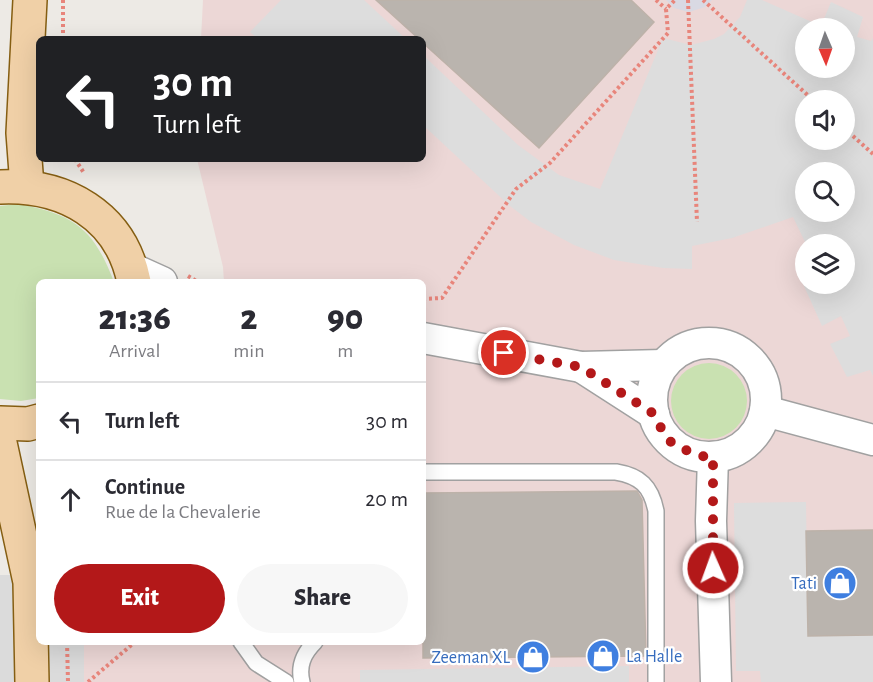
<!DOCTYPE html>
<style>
:root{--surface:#fff;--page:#f7f7f7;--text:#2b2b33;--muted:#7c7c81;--line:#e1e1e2;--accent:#b31819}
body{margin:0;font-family:"Alegreya Sans",sans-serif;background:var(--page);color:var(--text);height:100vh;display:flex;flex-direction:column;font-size:22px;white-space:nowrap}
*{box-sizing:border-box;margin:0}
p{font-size:20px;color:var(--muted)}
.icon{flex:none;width:33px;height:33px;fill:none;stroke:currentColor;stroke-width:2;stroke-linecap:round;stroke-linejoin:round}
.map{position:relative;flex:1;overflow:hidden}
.panel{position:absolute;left:36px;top:279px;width:390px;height:366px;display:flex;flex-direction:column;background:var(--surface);border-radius:9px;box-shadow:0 6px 24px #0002}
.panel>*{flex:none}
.banner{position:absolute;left:36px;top:36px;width:390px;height:126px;border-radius:9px;box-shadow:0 6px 24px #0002;background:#202124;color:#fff;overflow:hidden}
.needle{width:39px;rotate:178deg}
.controls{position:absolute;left:795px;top:18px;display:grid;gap:12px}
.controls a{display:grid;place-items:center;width:60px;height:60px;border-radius:50%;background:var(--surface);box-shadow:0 6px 24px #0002;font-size:30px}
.pin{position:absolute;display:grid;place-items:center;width:51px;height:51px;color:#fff;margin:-26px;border:3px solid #fff;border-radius:50%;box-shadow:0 2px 6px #0007}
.me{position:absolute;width:66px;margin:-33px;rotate:358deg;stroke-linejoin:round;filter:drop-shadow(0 0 4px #0008)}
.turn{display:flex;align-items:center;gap:21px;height:126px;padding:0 18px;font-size:27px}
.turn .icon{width:78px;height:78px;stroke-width:2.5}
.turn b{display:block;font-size:42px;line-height:51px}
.eta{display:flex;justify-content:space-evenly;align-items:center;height:102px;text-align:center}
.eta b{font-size:36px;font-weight:800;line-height:42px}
.primary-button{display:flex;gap:12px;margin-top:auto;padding:12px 18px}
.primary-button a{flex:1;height:69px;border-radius:36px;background:var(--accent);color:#fff;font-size:24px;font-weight:800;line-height:69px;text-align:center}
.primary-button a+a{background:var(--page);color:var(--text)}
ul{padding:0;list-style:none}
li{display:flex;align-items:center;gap:18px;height:78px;padding:0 18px;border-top:2px solid var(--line)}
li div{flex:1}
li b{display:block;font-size:22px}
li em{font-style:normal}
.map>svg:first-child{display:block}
.residential{fill:#dbdbdb}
.commercial{fill:#ecd7d6;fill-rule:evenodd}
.grass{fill:#c9e1b1}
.parking{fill:#ddd;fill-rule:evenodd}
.plaza{fill:#d9d9e3}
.building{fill:#bab4ae;stroke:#bdb2a9;stroke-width:1.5}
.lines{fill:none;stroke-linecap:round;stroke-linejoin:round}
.service-casing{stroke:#a1a1a1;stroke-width:18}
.minor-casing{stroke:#a1a1a1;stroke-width:33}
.primary-casing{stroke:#855e12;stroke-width:36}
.path{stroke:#e8857b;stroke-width:4;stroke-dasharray:3 3;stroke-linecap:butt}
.service{stroke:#fff;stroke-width:15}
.minor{stroke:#fff;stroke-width:30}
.primary{stroke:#f0d0a7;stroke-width:33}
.route{stroke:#b31819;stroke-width:10;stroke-dasharray:0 18}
.labels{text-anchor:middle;stroke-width:4.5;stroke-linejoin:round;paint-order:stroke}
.shop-label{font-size:18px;fill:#366cbe;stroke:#fff;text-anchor:end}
</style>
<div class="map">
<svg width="873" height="682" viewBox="0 0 873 682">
<rect width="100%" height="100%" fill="#edeae5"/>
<path class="residential" d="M 0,575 L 39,575 L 39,642 L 84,642 L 84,682 L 0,682 Z"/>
<path class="commercial" d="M 203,0 L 873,0 L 873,682 L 84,682 L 84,642 L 423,642 L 423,282 L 224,282 L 223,267 L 197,159 L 423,159 L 423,39 L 201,39 ZM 806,28 L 844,28 L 844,68 L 806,68 ZM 806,100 L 844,100 L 844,140 L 806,140 ZM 806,172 L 844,172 L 844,212 L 806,212 ZM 806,244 L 844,244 L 844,284 L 806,284 Z"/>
<g class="grass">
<path d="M 18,204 C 74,214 94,229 114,282 L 39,282 L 39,398 L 21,401 L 0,399 L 0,206 Z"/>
<circle cx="709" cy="401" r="38"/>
</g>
<g class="parking">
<path d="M 281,0 L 364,0 L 406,39 L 258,39 L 250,32 Z"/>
<path d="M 747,0 L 762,0 L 821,26 L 831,2 L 863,17 L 857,37 L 871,41 L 873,38 L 873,376 L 870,370 L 847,377 L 830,344 L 850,336 L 841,316 L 822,326 L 795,266 L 805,260 L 806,284 L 844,284 L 844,244 L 806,244 L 793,217 L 732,238 L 692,246 L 692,269 L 663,268 L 614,260 L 574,245 L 531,222 L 510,206 L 423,125 L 423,55 L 518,145 L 559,175 L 600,189 L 663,38 L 691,45 L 714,39 L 724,34 L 740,17 ZM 806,28 L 844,28 L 844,68 L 806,68 ZM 806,100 L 844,100 L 844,140 L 806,140 ZM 806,172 L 844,172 L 844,212 L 806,212 Z"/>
<path d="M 806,502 L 808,636 L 873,635 L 873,682 L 761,682 L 760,671 L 736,671 L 734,503 Z"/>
<path d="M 629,666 L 629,682 L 360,682 L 360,670 Z"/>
</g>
<path class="plaza" d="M 666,0 L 712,0 L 705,7 L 689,12 L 674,8 Z"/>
<g class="building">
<path d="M 376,0 L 631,0 L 654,22 L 539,148 L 423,43 L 423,39 L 419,39 Z"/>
<path d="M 637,491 L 642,500 L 646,656 L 423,658 L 423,493 Z"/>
<path d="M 873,530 L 873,635 L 808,636 L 806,531 Z"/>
</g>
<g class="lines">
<g class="service-casing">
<g id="service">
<path d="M 423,472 L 616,472 C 640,476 651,486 656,511 L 656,682"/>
<path d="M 241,642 L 256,663 L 286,682"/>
<path d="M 302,682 C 298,666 303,654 315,642"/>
</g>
</g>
<g class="minor-casing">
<g id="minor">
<path d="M 131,268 L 162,282"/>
<path d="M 423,338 L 581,367 L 663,365"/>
<circle cx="709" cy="400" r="57"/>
<path d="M 581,367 L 654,414"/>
<path d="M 765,411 L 873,440"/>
<path d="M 713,457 L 711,521 L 716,682"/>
</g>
</g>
<g class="primary-casing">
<g id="primary">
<path d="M 27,186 L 23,133 L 30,0"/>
<path d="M 0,187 C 64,184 121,215 134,282"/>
<path d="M 0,423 L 28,424 L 39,421"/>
<path d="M 0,443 L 30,582 L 32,682"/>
</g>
</g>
<g class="path">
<path d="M 63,0 L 63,39"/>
<path d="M 656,0 L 666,9"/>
<path d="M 688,0 L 697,222"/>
<path d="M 703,0 L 813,100"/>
<path d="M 844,128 L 873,154"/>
<path d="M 75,159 L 84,173"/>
<path d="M 188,276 L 198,282"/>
<path d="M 423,299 L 442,298 L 516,189 L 550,163 L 668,33 L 666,9 L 675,0"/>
<path d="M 67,642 L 68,682"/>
<path d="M 88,682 L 135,642"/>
</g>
<use href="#service" class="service"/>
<use href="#minor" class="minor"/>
<use href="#primary" class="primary"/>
</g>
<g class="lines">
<path class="route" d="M 504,353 L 581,367 L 654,414 L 666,438 L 676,446 L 700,456 L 713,457 L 713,568"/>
</g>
<defs>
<g id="shop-disc" transform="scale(1.725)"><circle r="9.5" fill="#3f7fe0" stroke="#fff"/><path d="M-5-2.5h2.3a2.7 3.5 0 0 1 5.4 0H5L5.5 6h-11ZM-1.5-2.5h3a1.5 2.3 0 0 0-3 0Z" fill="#fff"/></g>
</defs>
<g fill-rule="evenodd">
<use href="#shop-disc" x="840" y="583"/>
<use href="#shop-disc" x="603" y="656"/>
<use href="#shop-disc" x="533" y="657"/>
</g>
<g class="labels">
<g class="shop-label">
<text x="817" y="589">Tati</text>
<text x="626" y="662" text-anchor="start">La Halle</text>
<text x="510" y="663">Zeeman XL</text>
</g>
</g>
</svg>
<div class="controls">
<a><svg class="needle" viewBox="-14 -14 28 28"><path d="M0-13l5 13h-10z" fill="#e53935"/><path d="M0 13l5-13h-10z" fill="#7c7c81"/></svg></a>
<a><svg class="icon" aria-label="sound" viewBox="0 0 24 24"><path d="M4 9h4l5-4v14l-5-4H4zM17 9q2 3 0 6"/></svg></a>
<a><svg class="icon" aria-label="search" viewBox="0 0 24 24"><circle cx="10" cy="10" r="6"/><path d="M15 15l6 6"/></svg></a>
<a><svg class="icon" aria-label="layers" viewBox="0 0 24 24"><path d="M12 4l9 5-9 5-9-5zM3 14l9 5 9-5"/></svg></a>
</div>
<div class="pin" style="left:504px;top:353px;background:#d93025"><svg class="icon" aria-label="arrive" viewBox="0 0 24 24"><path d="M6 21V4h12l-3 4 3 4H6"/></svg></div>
<svg class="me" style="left:713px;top:568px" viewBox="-20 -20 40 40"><circle r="17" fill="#b31819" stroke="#fff" stroke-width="3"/><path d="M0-11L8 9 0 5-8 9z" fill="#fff"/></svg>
<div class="banner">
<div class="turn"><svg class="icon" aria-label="left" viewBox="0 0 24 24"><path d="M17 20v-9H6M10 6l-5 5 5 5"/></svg><div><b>30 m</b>Turn left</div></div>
</div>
<section class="panel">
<div class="eta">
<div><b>21:36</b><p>Arrival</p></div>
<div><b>2</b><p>min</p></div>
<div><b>90</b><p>m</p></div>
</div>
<ul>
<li><svg class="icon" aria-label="left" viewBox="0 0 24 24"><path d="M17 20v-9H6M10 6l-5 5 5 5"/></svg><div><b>Turn left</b></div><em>30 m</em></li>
<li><svg class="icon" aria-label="ahead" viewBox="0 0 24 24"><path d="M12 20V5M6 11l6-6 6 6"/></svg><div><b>Continue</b><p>Rue de la Chevalerie</p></div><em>20 m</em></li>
</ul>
<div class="primary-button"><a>Exit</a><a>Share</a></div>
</section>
</div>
